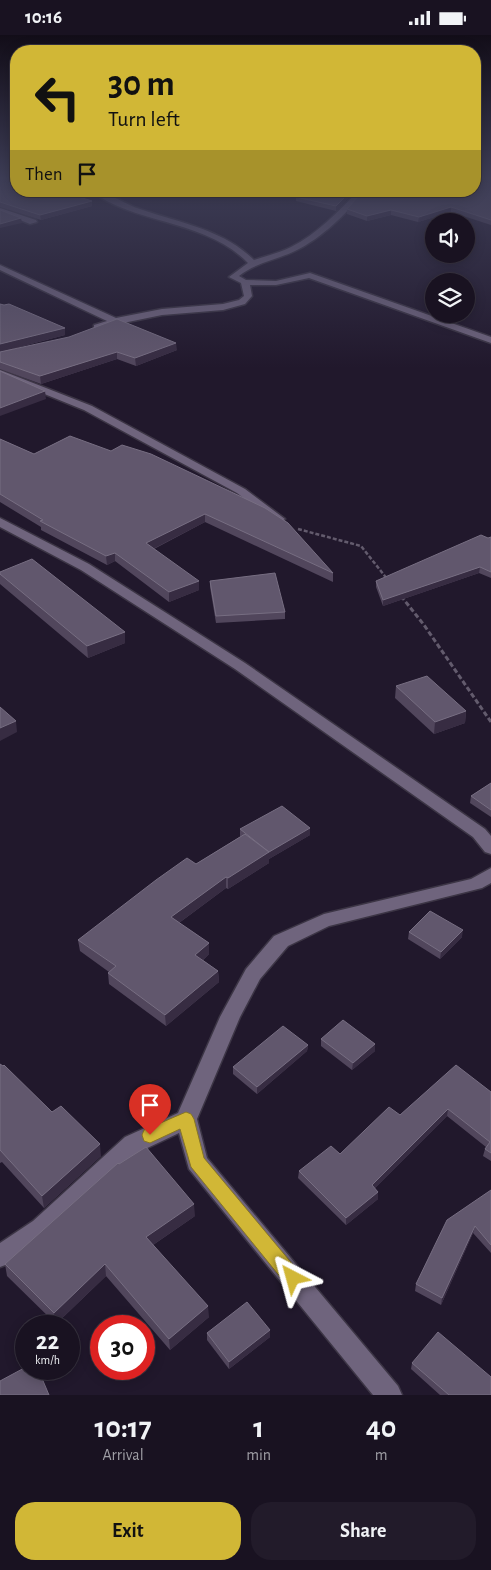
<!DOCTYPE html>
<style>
:root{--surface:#191221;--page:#221b2a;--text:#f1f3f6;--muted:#9f9ea5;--line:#37323f;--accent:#d1b736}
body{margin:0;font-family:"Alegreya Sans",sans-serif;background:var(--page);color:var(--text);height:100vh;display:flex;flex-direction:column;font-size:19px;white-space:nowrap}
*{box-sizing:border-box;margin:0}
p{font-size:16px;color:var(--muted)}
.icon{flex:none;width:28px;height:28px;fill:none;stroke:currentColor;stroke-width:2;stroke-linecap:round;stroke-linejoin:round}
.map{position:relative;height:1360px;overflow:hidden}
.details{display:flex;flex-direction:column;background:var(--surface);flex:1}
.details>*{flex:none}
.banner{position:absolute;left:10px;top:10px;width:471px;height:152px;border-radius:20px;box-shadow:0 2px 12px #0003,0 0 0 1px var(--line);background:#d1b736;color:#111;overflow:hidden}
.buttons{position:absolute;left:425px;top:178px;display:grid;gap:10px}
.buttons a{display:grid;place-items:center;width:50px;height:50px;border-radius:50%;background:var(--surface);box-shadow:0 2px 12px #0003,0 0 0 1px var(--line);font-size:25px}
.speed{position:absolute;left:15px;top:1280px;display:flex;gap:10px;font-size:25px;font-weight:700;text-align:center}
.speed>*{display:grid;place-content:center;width:65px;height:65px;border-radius:50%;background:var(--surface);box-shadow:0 2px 12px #0003,0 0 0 1px var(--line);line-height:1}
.speed small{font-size:12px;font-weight:400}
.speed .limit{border:8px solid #d22;background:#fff;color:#111}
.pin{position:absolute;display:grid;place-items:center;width:42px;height:42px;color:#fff;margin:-51px -21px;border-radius:50% 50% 50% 0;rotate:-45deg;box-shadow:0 0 5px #0007}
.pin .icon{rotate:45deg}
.me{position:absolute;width:55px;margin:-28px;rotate:321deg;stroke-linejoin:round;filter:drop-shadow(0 0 4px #0008)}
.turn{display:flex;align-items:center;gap:18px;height:105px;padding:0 15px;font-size:22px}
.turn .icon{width:65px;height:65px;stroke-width:2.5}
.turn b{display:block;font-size:35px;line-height:42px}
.then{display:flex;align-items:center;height:48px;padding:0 15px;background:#0003;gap:10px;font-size:19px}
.eta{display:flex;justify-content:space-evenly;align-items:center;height:85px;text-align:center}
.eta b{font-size:30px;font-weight:700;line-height:35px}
.button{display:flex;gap:10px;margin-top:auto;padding:10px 15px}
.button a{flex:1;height:58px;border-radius:20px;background:var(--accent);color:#111;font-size:20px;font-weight:700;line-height:58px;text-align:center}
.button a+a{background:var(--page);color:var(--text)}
.status{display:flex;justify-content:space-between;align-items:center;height:35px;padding:0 25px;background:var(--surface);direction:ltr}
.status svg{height:14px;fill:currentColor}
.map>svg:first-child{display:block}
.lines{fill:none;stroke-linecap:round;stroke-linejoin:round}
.minor-casing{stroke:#3c3545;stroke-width:3}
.path-far1{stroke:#635b6d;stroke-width:2.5;stroke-dasharray:4 2;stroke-linecap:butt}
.path{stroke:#635b6d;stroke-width:3;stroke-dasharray:5 2.5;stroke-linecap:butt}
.minor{fill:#6f647d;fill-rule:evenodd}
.wall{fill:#51465c}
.shaded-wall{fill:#372c42}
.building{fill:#61576d;stroke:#776e82}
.route{fill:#d1b736;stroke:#887723}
</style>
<div class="status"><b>10:16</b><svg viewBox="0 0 49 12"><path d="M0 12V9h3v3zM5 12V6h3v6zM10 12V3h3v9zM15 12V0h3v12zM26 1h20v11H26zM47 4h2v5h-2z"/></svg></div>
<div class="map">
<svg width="491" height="1360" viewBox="0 0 491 1360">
<rect width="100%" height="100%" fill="#21182c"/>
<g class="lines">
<g class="minor-casing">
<g id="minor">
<path d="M 91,156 C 106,156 120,166 134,172 C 175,187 222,193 254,225 C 266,221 279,218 291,212 C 317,199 338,177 358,156 L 365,156 C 346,179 322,203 295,216 C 276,225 255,228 239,241 L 246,245 L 276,246 L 310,238 L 491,302 L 491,308 L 309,243 L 276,250 L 250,250 L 252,261 L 245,269 L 223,275 L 162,280 L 94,294 L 94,290 L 107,286 L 0,235 L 0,230 L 116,283 L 162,274 L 223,269 L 239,265 L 244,261 L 241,248 L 229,242 L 248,228 C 205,184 136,190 91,156 Z"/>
<path d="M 0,173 L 36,185 L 37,187 L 30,189 L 0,177 Z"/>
<path d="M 0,335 L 92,371 L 245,454 L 285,484 L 279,488 L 275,487 L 237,458 L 84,375 L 0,341 Z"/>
<path d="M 0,483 L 89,529 L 245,628 L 485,794 L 491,801 L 491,819 L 485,817 L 473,802 L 235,634 L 81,535 L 0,492 Z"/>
<path d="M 491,833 L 491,848 L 482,853 L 329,891 L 288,911 L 260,944 L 240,982 L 197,1084 L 207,1123 L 398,1351 L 402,1360 L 373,1360 L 189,1134 L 179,1098 L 141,1116 L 49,1202 L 8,1229 L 0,1232 L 0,1208 L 33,1186 L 125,1102 L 178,1078 L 220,982 L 246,934 L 274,901 L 324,879 L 471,844 Z"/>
</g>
</g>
<path class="path-far1" d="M 298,494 L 361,511 L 388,545"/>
<path class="path" d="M 401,561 L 424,590 L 491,687"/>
<use href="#minor" class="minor"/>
</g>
<g class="wall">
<path d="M 0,143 L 85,157 L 88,162 L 84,163 L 92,171 L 41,185 L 0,172 Z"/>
<path d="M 491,143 L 491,190 L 451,177 L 418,187 L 391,180 L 367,186 L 347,179 L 347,174 Z"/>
<path d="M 311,156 L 355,156 L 336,176 L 296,166 L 296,162 Z"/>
<path d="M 0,269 L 65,293 L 65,300 L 12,314 L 177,315 L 136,331 L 117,324 L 41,349 L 0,334 Z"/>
<path d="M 70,401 L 333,538 L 333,547 L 205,487 L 154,514 L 199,555 L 169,567 L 115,526 L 107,530 L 41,495 L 41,492 L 0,467 L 0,404 L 34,419 Z"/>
<path d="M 491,502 L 491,543 L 479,538 L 383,571 L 376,552 L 376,546 Z"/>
<path d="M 0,537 L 125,597 L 125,608 L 88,623 L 0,549 Z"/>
<path d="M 210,546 L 285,577 L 285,584 L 216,588 L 210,552 Z"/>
<path d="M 396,651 L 466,676 L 465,688 L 434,699 L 395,663 Z"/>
<path d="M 491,748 L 491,782 L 470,768 L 471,761 Z"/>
<path d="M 240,794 L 310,800 L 269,824 L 269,828 L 228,854 L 226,853 L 179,888 L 209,908 L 209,919 L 203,925 L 218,936 L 219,947 L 166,991 L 109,949 L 108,938 L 109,937 L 80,916 L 78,905 L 196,829 L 241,801 L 240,801 Z"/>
<path d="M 409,897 L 462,902 L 440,924 L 408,904 Z"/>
<path d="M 321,1004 L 375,1016 L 352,1035 L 321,1011 Z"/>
<path d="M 308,1010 L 307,1016 L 257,1059 L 233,1039 L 233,1032 Z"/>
<path d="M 0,1029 L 52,1077 L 101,1121 L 44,1173 L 2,1127 L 0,1128 Z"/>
<path d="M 491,1057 L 491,1126 L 483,1121 L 485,1114 L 486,1112 L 447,1081 L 375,1153 L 378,1164 L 346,1190 L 298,1143 L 299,1136 L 340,1119 L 400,1080 Z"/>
<path d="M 491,1155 L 491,1218 L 473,1198 L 441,1270 L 415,1256 L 416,1249 Z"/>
<path d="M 195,1181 L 153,1210 L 209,1282 L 170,1315 L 106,1241 L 56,1289 L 7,1241 L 5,1229 Z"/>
<path d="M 270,1295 L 270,1302 L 229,1334 L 207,1305 L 207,1298 Z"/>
<path d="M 412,1328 L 491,1360 L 440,1360 L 411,1334 Z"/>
</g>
<g class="shaded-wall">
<path d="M 351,156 L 355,156 L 336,176 L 336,171 Z"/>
<path d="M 88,158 L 88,162 L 76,165 L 76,161 Z"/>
<path d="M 92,166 L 92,171 L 41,185 L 40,180 Z"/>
<path d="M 451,172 L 451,177 L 418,187 L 419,182 Z"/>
<path d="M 391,175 L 391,180 L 367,186 L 367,181 Z"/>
<path d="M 21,183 L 22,188 L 0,193 L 0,189 Z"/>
<path d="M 65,293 L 65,300 L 0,317 L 0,309 Z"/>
<path d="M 176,308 L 177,315 L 136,331 L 135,323 Z"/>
<path d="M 117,317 L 117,324 L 41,349 L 40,341 Z"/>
<path d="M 45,356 L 46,364 L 0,381 L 0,373 Z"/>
<path d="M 205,479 L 205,487 L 147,517 L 146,508 Z"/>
<path d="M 115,518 L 115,526 L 107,530 L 106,521 Z"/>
<path d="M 480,532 L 479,538 L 383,571 L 383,565 Z"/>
<path d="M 199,546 L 199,555 L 169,567 L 169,557 Z"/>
<path d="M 125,597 L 125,608 L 88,623 L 87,611 Z"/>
<path d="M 466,676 L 465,688 L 434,699 L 435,687 Z"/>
<path d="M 16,686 L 17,697 L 0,706 L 0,693 Z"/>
<path d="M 310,793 L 310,800 L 269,824 L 269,828 L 228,854 L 228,843 L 269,817 Z"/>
<path d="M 226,842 L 226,853 L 172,893 L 171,882 Z"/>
<path d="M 463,895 L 462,902 L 440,924 L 441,917 Z"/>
<path d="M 209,908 L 209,919 L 196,931 L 195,920 Z"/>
<path d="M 218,936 L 219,947 L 166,991 L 165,980 Z"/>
<path d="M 375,1009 L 375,1016 L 352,1035 L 353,1028 Z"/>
<path d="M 308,1010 L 307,1016 L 257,1059 L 257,1052 Z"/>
<path d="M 448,1074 L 447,1081 L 371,1157 L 372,1150 Z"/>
<path d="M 100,1109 L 101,1121 L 44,1173 L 42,1161 Z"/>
<path d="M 378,1157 L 378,1164 L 346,1190 L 346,1183 Z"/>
<path d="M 194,1169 L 195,1181 L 147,1214 L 146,1202 Z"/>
<path d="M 475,1191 L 473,1198 L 441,1270 L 442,1263 Z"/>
<path d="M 105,1229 L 106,1241 L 56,1289 L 54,1278 Z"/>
<path d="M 208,1271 L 209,1282 L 170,1315 L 169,1304 Z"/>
<path d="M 270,1295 L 270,1302 L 229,1334 L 229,1327 Z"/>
</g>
<g class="building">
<path d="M 0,143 L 16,143 L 16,156 L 83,156 L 88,158 L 76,161 L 92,166 L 40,180 L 0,167 Z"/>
<path d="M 475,143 L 491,143 L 491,185 L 451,172 L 419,182 L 391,175 L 367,181 L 347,174 L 363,156 L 475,156 Z"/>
<path d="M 311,156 L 351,156 L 336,171 L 296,162 Z"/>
<path d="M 0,175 L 21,183 L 0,189 Z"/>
<path d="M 0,269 L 4,270 L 9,269 L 65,293 L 0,309 Z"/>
<path d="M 117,284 L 176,308 L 135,323 L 117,317 L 40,341 L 0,327 L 0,317 L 69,302 Z"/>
<path d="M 0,336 L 45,356 L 0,373 Z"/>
<path d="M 70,401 L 111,416 L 122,410 L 151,419 L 265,473 L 288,488 L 333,538 L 205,479 L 146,508 L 199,546 L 169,557 L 115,518 L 106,521 L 40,486 L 43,485 L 0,459 L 0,404 L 34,419 Z"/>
<path d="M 481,500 L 488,503 L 491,502 L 491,537 L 480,532 L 383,565 L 376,546 Z"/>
<path d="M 32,524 L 125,597 L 87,611 L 0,539 L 0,537 Z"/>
<path d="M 275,538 L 285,577 L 216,581 L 210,546 Z"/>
<path d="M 427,641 L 466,676 L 435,687 L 396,651 Z"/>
<path d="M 0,672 L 16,686 L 0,693 Z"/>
<path d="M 491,748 L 491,775 L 471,761 Z"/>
<path d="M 282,771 L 310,793 L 269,817 L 240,794 Z"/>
<path d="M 245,799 L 269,817 L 228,843 L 226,842 L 171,882 L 209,908 L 195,920 L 218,936 L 165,980 L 108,938 L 116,931 L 78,905 L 156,845 L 187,823 L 196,829 Z"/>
<path d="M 430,876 L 463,895 L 441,917 L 409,897 Z"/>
<path d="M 343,985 L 375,1009 L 353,1028 L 321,1004 Z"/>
<path d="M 283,991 L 308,1010 L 257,1052 L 233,1032 Z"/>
<path d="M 0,1029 L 3,1031 L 4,1030 L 52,1077 L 61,1071 L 100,1109 L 42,1161 L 0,1115 Z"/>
<path d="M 456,1030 L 491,1057 L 491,1118 L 485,1114 L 490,1107 L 448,1074 L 372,1150 L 378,1157 L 346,1183 L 299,1136 L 331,1111 L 340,1119 L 389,1072 L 400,1080 Z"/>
<path d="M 146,1112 L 194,1169 L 146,1202 L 208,1271 L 169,1304 L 105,1229 L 54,1278 L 5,1229 L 118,1128 L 119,1129 Z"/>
<path d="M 491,1155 L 491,1210 L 475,1191 L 442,1263 L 416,1249 L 447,1185 Z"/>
<path d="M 247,1267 L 270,1295 L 229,1327 L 207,1298 Z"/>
<path d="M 438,1297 L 491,1342 L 491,1360 L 449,1360 L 412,1328 Z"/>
<path d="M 26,1332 L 26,1334 L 38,1334 L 49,1360 L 0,1360 L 0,1346 Z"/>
</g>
<linearGradient id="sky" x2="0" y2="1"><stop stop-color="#120d18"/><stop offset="0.43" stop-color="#3d3d56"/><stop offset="1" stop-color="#3d3d56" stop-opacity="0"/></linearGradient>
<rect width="491" height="333" fill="url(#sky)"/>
<path class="route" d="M 186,1077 L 191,1079 L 194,1084 L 204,1123 L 299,1237 L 302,1243 L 299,1249 L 293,1252 L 286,1249 L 191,1132 L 180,1094 L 150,1108 L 144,1106 L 142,1100 L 144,1095 Z"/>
</svg>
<div class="buttons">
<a><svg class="icon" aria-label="sound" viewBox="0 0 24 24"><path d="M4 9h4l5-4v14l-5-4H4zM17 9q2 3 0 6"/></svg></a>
<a><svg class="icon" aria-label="layers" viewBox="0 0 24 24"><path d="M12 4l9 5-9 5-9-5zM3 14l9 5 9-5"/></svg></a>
</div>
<div class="speed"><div>22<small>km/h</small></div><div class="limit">30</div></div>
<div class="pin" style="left:150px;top:1100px;background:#d93025"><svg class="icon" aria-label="arrive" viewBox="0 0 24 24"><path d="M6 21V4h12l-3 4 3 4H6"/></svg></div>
<svg class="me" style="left:293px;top:1243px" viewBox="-20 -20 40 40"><path d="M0-17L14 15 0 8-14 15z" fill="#d1b736" stroke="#fff" stroke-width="4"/></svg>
<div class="banner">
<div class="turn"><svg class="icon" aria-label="left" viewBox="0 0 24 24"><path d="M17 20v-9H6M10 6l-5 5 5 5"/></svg><div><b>30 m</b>Turn left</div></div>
<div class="then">Then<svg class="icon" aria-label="arrive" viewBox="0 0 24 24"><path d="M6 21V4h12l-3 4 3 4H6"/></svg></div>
</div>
</div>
<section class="details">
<div class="eta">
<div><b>10:17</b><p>Arrival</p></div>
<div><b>1</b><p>min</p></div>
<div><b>40</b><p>m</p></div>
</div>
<div class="button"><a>Exit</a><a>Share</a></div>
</section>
